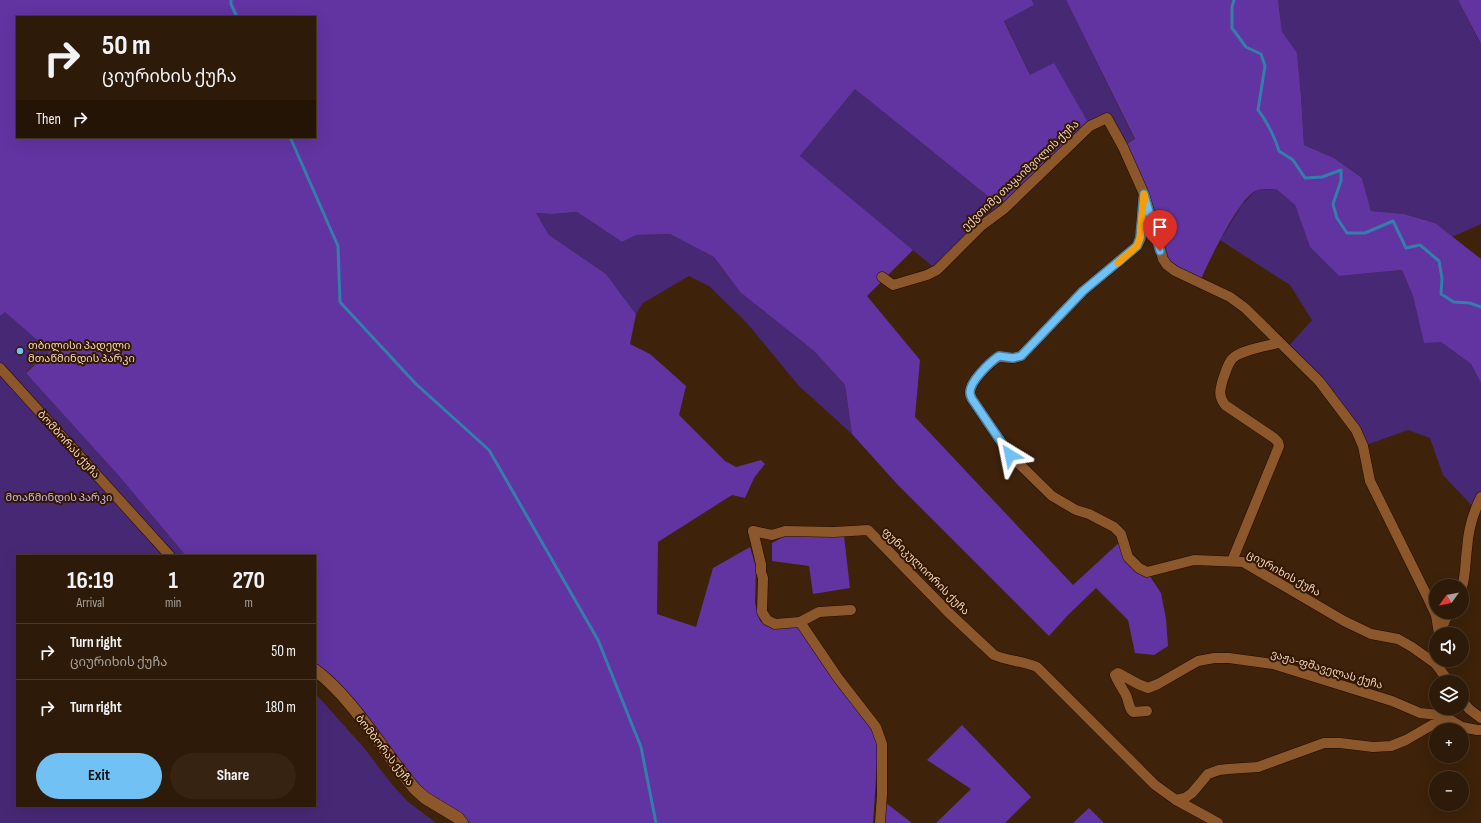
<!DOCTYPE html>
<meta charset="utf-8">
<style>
:root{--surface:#2e1a08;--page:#362312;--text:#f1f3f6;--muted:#a7a19c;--line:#493829;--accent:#71c1f5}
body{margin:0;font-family:"Sofia Sans Condensed","Noto Sans Georgian",sans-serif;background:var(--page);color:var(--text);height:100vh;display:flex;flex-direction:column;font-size:15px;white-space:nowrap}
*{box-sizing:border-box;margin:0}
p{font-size:13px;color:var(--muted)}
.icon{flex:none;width:22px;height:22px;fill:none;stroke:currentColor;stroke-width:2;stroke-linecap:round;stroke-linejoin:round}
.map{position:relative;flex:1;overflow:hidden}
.panel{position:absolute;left:16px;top:555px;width:300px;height:252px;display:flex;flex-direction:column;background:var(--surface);border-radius:0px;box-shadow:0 4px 16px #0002,0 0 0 1px var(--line)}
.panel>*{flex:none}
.guide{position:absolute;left:16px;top:16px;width:300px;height:122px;border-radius:0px;box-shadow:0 4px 16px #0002,0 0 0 1px var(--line);background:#2e1a08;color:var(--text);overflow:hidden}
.needle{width:26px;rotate:237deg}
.buttons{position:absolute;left:1429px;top:579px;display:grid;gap:8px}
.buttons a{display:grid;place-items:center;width:40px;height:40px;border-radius:50%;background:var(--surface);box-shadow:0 4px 16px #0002,0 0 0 1px var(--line);font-size:20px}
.pin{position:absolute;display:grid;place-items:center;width:34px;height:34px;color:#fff;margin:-41px -17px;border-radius:50% 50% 50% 0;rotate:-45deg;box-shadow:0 0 4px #0007}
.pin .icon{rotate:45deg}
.me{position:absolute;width:44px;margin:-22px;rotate:325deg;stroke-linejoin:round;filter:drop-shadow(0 0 3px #0008)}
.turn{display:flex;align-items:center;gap:14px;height:84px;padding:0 20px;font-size:18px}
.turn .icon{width:52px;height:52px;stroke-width:2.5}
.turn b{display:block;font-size:28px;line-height:34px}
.then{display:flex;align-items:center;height:38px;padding:0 20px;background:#0003;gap:8px;font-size:15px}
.eta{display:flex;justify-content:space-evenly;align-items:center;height:68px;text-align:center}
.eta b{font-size:24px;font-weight:700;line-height:28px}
.button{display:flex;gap:8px;margin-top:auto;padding:8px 20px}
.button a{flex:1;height:46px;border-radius:24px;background:var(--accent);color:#111;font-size:16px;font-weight:700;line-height:46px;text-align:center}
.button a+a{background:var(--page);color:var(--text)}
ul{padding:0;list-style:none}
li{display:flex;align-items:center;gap:12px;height:56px;padding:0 20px;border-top:1px solid var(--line)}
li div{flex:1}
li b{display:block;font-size:15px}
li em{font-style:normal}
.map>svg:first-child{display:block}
.green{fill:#472875}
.forest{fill:#6134a1;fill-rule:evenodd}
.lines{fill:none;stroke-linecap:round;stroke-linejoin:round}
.stream{stroke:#337eab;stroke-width:3}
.street-casing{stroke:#230a00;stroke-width:11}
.secondary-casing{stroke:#230a00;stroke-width:13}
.street{stroke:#8c572b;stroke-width:10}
.secondary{stroke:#8c572b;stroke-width:12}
.route-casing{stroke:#497d9f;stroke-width:10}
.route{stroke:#71c1f5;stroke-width:7}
.slow{stroke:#f59e0b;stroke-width:7}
.poi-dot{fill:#71c1f5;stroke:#331802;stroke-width:1.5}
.labels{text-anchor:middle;stroke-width:4;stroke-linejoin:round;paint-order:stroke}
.street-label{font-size:11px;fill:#f3d4bd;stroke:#331802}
.poi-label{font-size:11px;fill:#f3d4bd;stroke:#331802;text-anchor:start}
.park-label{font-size:11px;fill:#c5b4ec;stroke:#331802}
</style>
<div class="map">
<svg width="1481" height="823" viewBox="0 0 1481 823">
<rect width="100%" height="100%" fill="#3e220a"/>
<g class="green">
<path d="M 1032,0 L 1066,0 L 1135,140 L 1123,147 L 1107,118 L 1090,126 L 1030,75 L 1004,20 L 1034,5 Z"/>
<path d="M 1278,0 L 1458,0 L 1481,45 L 1481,224 L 1452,237 L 1435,223 L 1404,214 L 1371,211 L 1362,178 L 1334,158 L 1304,145 L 1301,95 L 1297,53 L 1282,33 Z"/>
<path d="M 855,89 L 1004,209 L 937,270 L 800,156 Z"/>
<path d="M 1276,189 L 1295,205 L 1310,247 L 1339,276 L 1402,270 L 1413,296 L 1424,342 L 1441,342 L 1471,364 L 1481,383 L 1481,511 L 1475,509 L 1443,475 L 1430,438 L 1408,430 L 1363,446 L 1356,430 L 1286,349 L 1312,320 L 1290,285 L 1220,240 L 1242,205 L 1256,190 Z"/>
<path d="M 577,212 L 622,242 L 636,235 L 670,234 L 714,257 L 740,292 L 814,351 L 845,385 L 852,434 L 799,386 L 746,322 L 709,286 L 689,276 L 643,303 L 636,314 L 606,274 L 549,235 L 536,213 L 552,214 Z"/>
<path d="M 5,311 L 50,351 L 26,372 L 119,476 L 186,556 L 17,556 L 17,806 L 315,806 L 315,693 L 365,749 L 390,782 L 406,800 L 436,823 L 0,823 L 0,316 Z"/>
</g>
<g class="forest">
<path d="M 0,0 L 1032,0 L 1034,5 L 1004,21 L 1030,75 L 1054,63 L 1090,126 L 1004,209 L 855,89 L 800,156 L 913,250 L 867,296 L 920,360 L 915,417 L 1073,585 L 1123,539 L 1126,552 L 1147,572 L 1161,593 L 1166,619 L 1168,646 L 1154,655 L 1135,653 L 1128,620 L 1096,588 L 1068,615 L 1049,636 L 897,484 L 852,434 L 845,385 L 814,351 L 740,292 L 714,257 L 670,234 L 636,235 L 622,242 L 577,212 L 552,214 L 536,213 L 549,235 L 606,274 L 636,314 L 630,344 L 650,354 L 686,386 L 679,415 L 725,461 L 736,467 L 761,460 L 765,464 L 754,478 L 745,498 L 732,495 L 658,542 L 657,614 L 696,627 L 713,568 L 750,547 L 756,567 L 755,603 L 760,621 L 772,628 L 797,626 L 873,732 L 878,749 L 873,823 L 470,823 L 465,818 L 420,788 L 315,665 L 315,556 L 186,556 L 119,476 L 26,373 L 50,351 L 5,312 L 0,316 ZM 17,17 L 315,17 L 315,137 L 17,137 Z"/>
<path d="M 1066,0 L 1278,0 L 1282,32 L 1297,53 L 1301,95 L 1304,145 L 1334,158 L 1362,178 L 1371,211 L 1404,214 L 1435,223 L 1481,259 L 1481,383 L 1471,364 L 1441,342 L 1424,343 L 1413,296 L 1402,270 L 1339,276 L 1310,247 L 1295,205 L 1276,189 C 1270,189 1262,189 1257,190 C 1240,196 1207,264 1200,282 L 1167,265 L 1123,147 L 1135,139 Z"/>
<path d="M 1458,0 L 1481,0 L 1481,45 L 1480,42 Z"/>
<path d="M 787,535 L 844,536 L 850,588 L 813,594 L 809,566 L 772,561 L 772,543 Z"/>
<path d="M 962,725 L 1031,797 L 1005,823 L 936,823 L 971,789 L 927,760 Z"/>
<path d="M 886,803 L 912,823 L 884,823 Z"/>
<path d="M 1089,808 L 1104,823 L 1073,823 Z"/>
</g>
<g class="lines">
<g class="stream">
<path d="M 231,0 L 231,4 L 237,17"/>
<path d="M 1234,0 L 1232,7 L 1232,28 L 1246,47 L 1261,54 L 1265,66 L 1258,110 C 1268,123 1274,135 1279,151 L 1293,160 L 1305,178 L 1322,177 L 1341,170 L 1341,181 L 1333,204 L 1337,218 L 1347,233 L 1365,233 L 1393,221 L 1406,248 L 1420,245 L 1439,261 L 1442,278 L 1441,294 L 1454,302 L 1470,303 L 1481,307"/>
<path d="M 290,137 L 338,246 L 340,302 L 416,384 L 489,450 L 598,640 L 641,747 L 656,823"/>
</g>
<g class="street-casing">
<g id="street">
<path d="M 1143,200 L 1141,238 L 1137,246 L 1083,291 L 1021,356 L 1013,358 L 999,357 C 990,362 969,382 970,393 C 970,395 971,397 972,399 L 1010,455 L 1052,496 L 1076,510 L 1089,514 L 1114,527 L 1121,534 L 1128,557 L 1139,568 L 1147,572 L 1194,560 L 1243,562 L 1344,621 L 1371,634 L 1398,639 L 1412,647 L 1436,664"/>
<path d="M 882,277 L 893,285 L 927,275 L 937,270 L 981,226 L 1004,209 L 1090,126 L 1107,118 L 1123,147 L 1144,194 L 1163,259 L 1167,265 L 1175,271 L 1230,297 L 1245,308 L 1319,381 L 1356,430 L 1363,446 L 1370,481 L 1428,598 L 1436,615 L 1439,634"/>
<path d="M 0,368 L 170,556"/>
<path d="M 753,531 L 772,535 L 785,531 L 834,532 L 868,530 L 949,613 L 994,655 C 1008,661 1023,661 1037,667 L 1155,785 L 1176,800 L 1218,823"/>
<path d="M 753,531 L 761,564 L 761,572 L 763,578 L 762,612 L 767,620 L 775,624 L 800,622 L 819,612 L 851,610"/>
<path d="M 1232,561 L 1279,446 L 1278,442 L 1274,438 L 1225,405 C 1218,396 1220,390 1223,379 C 1226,372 1227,365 1232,359 C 1240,350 1267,346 1279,343"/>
<path d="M 1462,587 C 1466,574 1465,562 1467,549 C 1468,531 1473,513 1481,497"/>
<path d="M 800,622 L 838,678 L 876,727 L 882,744 L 882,795 L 880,823"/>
<path d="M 1439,634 L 1449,612"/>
<path d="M 1436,660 L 1436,664 L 1449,682"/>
<path d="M 1462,700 L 1469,709 L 1481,718"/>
<path d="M 1147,711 L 1133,712 C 1128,707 1129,701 1126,695 C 1122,688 1118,682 1115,675 L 1118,673 L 1138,684 L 1148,688 L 1158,684 L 1198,661 L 1214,658 L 1229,658 L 1273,664 L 1392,701 L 1420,713 L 1439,715 L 1452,721"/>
<path d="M 1176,800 L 1185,798 L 1192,793 L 1208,774 L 1219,770 L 1228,769 L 1258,767 L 1324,743 L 1340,743 L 1373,747 L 1391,746 L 1406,740 L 1432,725 L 1452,721 L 1462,727 L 1477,730 L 1481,730"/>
</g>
</g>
<g class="secondary-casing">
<path id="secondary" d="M 315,670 C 355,700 382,751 415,789 L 425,798 L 458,818 L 462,823"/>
</g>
<use href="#street" class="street"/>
<use href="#secondary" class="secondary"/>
</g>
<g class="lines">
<g class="route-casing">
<path id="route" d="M 1010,455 L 972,399 C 971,397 970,395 970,393 C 969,382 990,362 999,356 L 1013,358 L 1021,356 L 1083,291 L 1137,246 L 1140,238 L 1144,194 L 1160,251"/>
</g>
<use href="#route" class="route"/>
<path class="slow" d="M 1118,263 L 1137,246 L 1140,238 L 1144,194 L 1145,200"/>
</g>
<circle class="poi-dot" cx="20" cy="351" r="4"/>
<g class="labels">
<g class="street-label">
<text transform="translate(1020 175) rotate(-43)" y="4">ექვთიმე თაყაიშვილის ქუჩა</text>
<text transform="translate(69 444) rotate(48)" y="4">ბომბორას ქუჩა</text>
<text transform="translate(926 571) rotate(45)" y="4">ფუნიკულიორის ქუჩა</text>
<text transform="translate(1284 573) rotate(29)" y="4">ციურიხის ქუჩა</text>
<text transform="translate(1327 669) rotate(16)" y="4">ვაჟა-ფშაველას ქუჩა</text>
<text transform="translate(385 750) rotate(52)" y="4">ბომბორას ქუჩა</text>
</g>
<g class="poi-label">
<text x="28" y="349">თბილისი პადელი<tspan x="28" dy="13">მთაწმინდის პარკი</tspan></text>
</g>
<g class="park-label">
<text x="59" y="501">მთაწმინდის პარკი</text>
</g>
</g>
</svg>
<div class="buttons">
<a><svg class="needle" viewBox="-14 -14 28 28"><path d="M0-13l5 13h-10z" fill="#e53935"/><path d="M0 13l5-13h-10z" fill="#a7a19c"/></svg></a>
<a><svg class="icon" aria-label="sound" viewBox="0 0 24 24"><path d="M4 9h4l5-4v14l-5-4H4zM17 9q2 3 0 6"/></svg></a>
<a><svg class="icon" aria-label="layers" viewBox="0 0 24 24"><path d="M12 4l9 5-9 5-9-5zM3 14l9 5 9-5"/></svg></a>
<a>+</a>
<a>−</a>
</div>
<div class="pin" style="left:1160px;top:251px;background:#d93025"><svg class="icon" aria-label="arrive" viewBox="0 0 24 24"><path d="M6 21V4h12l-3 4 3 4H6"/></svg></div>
<svg class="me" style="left:1010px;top:455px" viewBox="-20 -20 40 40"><path d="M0-17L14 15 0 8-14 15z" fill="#71c1f5" stroke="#fff" stroke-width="4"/></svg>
<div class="guide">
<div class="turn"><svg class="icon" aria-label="right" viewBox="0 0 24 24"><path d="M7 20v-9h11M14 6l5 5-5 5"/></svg><div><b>50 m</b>ციურიხის ქუჩა</div></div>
<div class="then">Then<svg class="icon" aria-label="right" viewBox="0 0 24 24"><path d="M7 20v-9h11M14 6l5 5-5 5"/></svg></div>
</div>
<section class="panel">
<div class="eta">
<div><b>16:19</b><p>Arrival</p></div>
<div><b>1</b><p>min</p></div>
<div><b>270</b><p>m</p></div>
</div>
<ul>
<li><svg class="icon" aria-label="right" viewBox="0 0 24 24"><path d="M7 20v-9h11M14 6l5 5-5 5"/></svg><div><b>Turn right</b><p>ციურიხის ქუჩა</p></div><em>50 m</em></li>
<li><svg class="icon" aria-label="right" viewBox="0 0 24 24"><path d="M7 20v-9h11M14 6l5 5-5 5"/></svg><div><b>Turn right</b></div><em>180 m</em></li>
</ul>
<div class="button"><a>Exit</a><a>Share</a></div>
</section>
</div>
